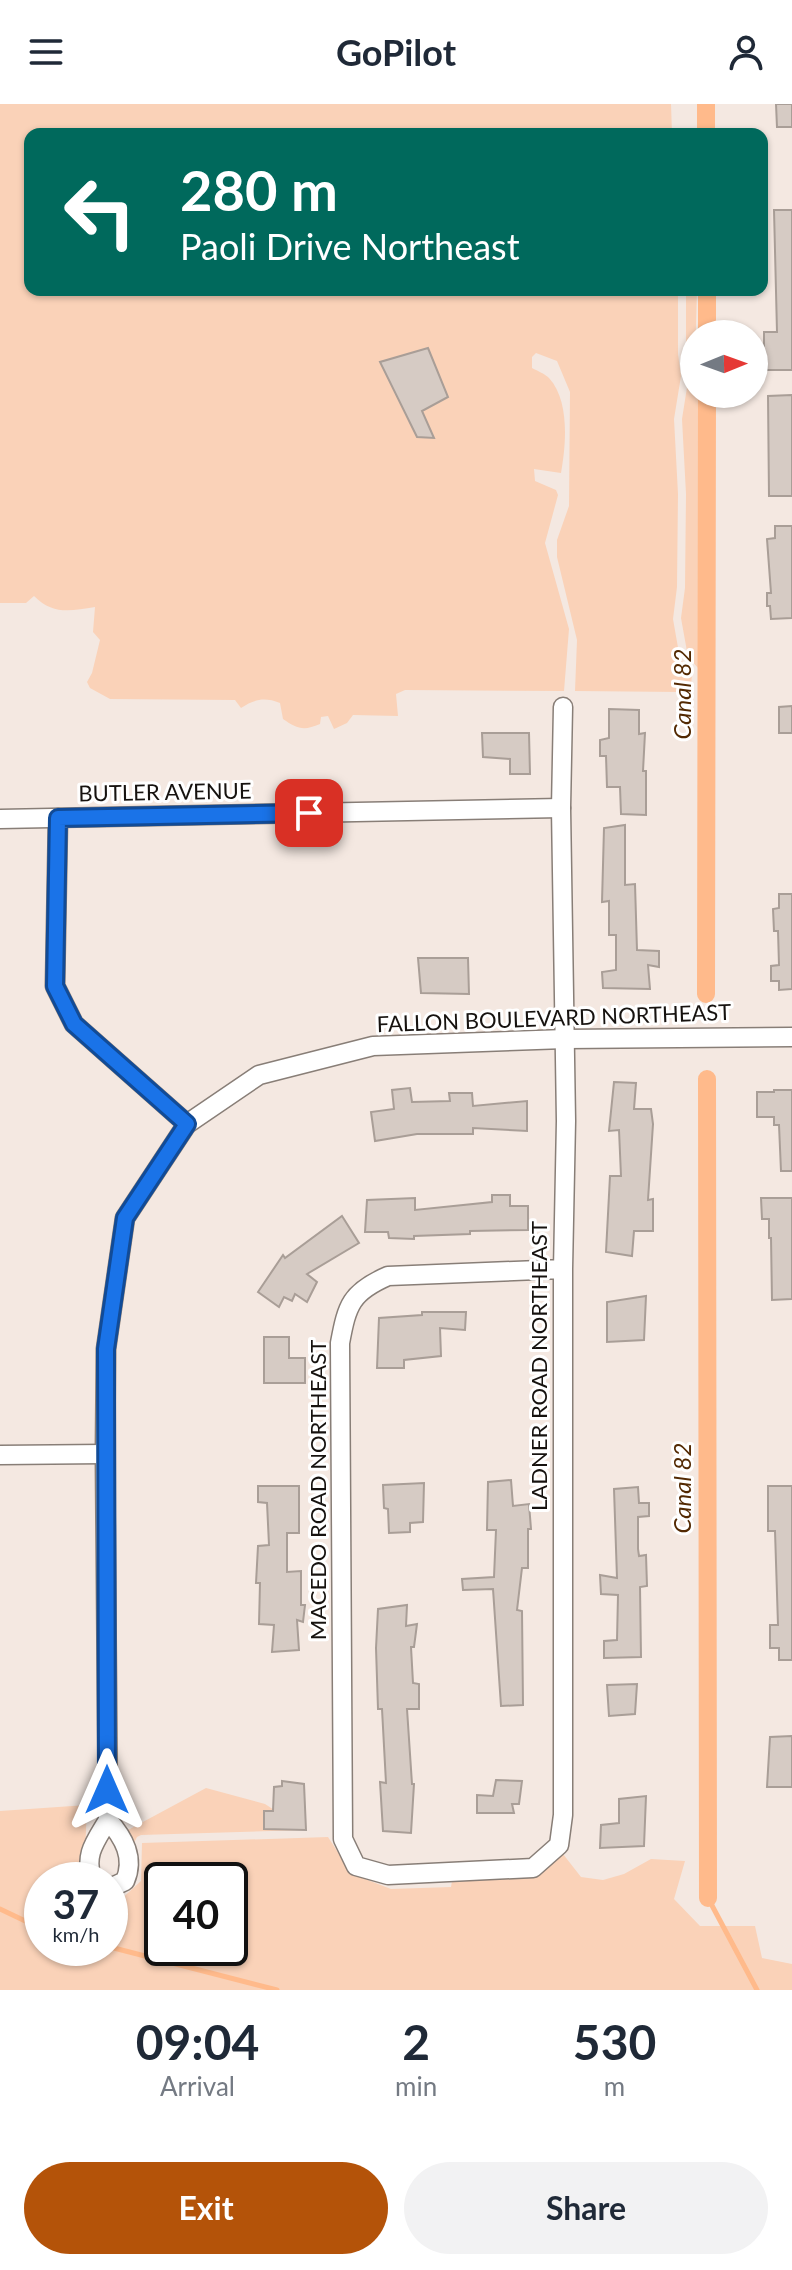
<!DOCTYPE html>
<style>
:root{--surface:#fff;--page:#f2f2f3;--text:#1f2937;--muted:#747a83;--accent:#b45309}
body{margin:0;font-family:Lato,sans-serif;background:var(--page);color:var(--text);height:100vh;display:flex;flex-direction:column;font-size:30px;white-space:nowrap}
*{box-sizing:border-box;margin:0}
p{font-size:26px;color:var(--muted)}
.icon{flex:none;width:44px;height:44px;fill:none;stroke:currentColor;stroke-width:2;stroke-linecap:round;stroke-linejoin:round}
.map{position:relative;height:1886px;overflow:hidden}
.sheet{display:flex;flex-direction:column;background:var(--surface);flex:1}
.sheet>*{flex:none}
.hud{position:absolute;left:24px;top:24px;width:744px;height:168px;border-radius:16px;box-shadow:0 2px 6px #0004;background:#00695c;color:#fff;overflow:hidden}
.needle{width:52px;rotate:89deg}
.buttons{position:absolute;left:680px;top:216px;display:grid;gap:16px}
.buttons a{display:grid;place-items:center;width:88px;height:88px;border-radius:50%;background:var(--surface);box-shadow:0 2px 6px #0004;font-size:40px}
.speed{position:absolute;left:24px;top:1758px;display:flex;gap:16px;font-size:40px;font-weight:700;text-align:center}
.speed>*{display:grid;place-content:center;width:104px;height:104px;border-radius:50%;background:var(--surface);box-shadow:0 2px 6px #0004;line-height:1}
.speed small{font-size:20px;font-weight:400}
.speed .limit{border:4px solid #111;border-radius:12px;background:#fff;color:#111}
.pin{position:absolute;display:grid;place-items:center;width:68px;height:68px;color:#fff;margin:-34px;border-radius:16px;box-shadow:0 4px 12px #0006}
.me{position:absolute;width:88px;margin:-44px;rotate:0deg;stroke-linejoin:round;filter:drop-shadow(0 0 6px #0008)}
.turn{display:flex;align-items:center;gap:28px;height:168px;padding:0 24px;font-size:36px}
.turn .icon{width:104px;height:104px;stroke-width:2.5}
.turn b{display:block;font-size:56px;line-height:68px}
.eta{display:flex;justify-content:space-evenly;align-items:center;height:136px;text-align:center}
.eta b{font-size:48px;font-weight:700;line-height:56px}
.primary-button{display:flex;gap:16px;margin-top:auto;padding:16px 24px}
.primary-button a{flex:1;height:92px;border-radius:48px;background:var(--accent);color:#fff;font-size:32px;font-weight:700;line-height:92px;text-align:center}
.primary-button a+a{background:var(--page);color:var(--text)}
header{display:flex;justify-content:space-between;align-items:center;height:104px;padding:0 24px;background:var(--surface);font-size:36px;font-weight:700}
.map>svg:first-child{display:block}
.green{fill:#fad2b8;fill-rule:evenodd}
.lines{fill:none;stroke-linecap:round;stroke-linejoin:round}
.stream{stroke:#ffba8b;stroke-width:5}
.canal{stroke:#ffba8b;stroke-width:18}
.building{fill:#d6cbc4;stroke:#a99e97;stroke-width:2}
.minor-casing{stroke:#887e77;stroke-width:21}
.minor{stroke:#fff;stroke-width:18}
.route-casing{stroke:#114b97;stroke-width:20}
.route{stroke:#1a73e8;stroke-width:14}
.labels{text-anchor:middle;stroke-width:6;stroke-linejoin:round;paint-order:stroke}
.street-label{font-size:22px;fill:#16120f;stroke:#fff}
.water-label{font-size:24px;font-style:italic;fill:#532902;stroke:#fff}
</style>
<header><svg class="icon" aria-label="menu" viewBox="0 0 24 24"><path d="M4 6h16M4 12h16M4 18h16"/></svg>GoPilot<svg class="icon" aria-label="person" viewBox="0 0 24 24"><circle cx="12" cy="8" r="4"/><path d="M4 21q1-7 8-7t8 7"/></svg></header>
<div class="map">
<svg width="792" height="1886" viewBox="0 0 792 1886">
<rect width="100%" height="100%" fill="#f4e8e1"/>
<g class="green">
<path d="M 0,0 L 671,0 L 672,30 L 30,30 L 30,186 L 678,186 L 678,250 L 681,272 L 674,315 L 678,390 L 677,483 L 673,515 L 680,555 L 692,569 L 690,596 L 681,596 L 680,588 L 575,587 L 577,536 L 557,453 L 557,436 L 569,402 L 570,288 L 557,257 L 536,249 L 532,253 L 532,264 C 538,267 545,270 549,274 C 570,297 566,341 561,369 L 534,365 L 535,377 L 556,386 L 558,391 L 545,439 L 569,525 L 564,587 L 405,586 L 396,590 L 398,612 L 353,611 L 347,619 L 334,625 L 328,612 L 321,613 L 320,620 C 304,627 297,625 283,615 L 280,599 C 265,593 254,595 241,604 L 235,596 L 110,595 L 90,584 L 87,578 L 92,569 L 100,536 L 93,528 L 95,503 C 70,507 53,511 34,492 L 26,499 L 0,499 Z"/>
<path d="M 686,186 L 697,186 L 694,290 L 698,290 L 699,565 L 688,553 L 681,514 L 685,484 L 686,390 L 682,315 L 689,271 L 686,249 Z"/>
<path d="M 206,1684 L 265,1700 L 305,1726 L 141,1731 L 137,1733 L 134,1739 L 128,1726 Z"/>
<path d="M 87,1701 L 84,1776 L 42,1776 L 42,1844 L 110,1844 L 110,1797 L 118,1798 L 141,1777 L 142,1739 L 328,1733 L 352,1770 L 391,1785 L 451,1783 L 452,1777 L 537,1769 L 563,1750 L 581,1773 L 603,1776 L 624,1770 L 651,1755 L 685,1757 L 674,1795 L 700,1822 L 755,1822 L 762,1854 L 792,1860 L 792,1886 L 0,1886 L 0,1707 ZM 162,1776 L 230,1776 L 230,1844 L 162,1844 Z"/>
</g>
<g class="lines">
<g class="stream">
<path d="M 708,1794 L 757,1886"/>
<path d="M 0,1805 L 42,1825"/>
<path d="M 110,1843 L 277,1886"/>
</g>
<g class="canal">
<path d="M 706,0 L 706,30"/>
<path d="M 707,186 L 707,230"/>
<path d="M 706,890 L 707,290"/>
<path d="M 707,975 L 708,1794"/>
</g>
</g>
<g class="building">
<path d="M 776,0 L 792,0 L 792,23 L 777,23 Z"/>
<path d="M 774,106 L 792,106 L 792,266 L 764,266 L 764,228 L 777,228 Z"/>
<path d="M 428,244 L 448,293 L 422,307 L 434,334 L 417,333 L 380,258 Z"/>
<path d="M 792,291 L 792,392 L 769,392 L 768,292 Z"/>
<path d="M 775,422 L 792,422 L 792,514 L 771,515 L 770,502 L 767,502 L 767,489 L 771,489 L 767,435 L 775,434 Z"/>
<path d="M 792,602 L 792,629 L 779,629 L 779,603 Z"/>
<path d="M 609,605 L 639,606 L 639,630 L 645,629 L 643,667 L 646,667 L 646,711 L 621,710 L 620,683 L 607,683 L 606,652 L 600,652 L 600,636 L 609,634 Z"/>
<path d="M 482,629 L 529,629 L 530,670 L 510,670 L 510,655 L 483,653 Z"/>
<path d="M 625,721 L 625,781 L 635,780 L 637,846 L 659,847 L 659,863 L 648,861 L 650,885 L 603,884 L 602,868 L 616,866 L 616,831 L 609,831 L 609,797 L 602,798 L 604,724 Z"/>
<path d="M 779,790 L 792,790 L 792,885 L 779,886 L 779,877 L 771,877 L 771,862 L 779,861 L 778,827 L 774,827 L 773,805 L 779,804 Z"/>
<path d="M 418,854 L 468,854 L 469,890 L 421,889 Z"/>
<path d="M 614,978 L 636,979 L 634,1005 L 651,1005 L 653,1020 L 648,1096 L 653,1095 L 653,1127 L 634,1127 L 632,1152 L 606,1148 L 610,1072 L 621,1072 L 619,1026 L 609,1027 Z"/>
<path d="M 410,984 L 412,998 L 450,997 L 449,989 L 472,989 L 473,1002 L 527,997 L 527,1027 L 473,1024 L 473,1030 L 417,1030 L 375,1037 L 371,1008 L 394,1005 L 392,986 Z"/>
<path d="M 774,986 L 792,986 L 792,1067 L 781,1067 L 779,1021 L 774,1021 L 774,1013 L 757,1013 L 757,988 L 774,988 Z"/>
<path d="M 492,1091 L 510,1091 L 510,1102 L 528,1102 L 528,1126 L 470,1127 L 470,1130 L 414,1132 L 414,1135 L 389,1134 L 388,1128 L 365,1128 L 367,1096 L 415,1094 L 415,1106 L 492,1098 Z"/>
<path d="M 761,1094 L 792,1094 L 792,1195 L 772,1196 L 771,1134 L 769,1134 L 769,1115 L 762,1115 Z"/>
<path d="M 342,1112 L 359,1139 L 307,1170 L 317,1178 L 307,1198 L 295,1190 L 292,1197 L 284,1193 L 279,1203 L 258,1188 L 283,1151 L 285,1154 Z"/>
<path d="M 646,1192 L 644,1236 L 607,1238 L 607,1198 Z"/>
<path d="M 422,1208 L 466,1208 L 465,1226 L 440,1224 L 441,1252 L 404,1256 L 404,1264 L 377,1264 L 379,1214 L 422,1211 Z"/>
<path d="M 264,1233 L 289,1233 L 289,1254 L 305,1254 L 305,1279 L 264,1279 Z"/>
<path d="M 511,1376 L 513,1402 L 529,1400 L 531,1425 L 528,1425 L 528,1464 L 522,1464 L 517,1506 L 522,1507 L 523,1601 L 501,1602 L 493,1485 L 463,1486 L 462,1475 L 494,1473 L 496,1426 L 487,1426 L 488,1378 Z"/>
<path d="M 424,1379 L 423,1418 L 410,1419 L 410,1428 L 389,1429 L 388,1405 L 384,1404 L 383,1381 Z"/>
<path d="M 258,1382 L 299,1382 L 299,1429 L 287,1429 L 287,1468 L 301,1467 L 301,1501 L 305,1501 L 303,1518 L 297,1516 L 299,1546 L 272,1548 L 274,1521 L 259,1520 L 260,1479 L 256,1479 L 258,1442 L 269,1441 L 267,1399 L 258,1398 Z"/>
<path d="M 768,1382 L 792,1382 L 792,1556 L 779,1556 L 779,1544 L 770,1544 L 770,1521 L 778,1521 L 775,1427 L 768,1427 Z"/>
<path d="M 638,1383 L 639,1399 L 649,1399 L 649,1412 L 638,1413 L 638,1445 L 639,1452 L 646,1451 L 647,1482 L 640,1483 L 641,1553 L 604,1554 L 604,1537 L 617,1536 L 618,1491 L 601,1490 L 600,1471 L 617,1474 L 614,1385 Z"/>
<path d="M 407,1501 L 406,1522 L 417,1520 L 414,1543 L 411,1543 L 413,1579 L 419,1580 L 419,1605 L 407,1605 L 412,1680 L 414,1680 L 411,1729 L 383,1727 L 380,1678 L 386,1679 L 382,1605 L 378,1605 L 376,1544 L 378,1505 Z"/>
<path d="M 637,1580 L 635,1610 L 609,1612 L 607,1581 Z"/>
<path d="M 792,1632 L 792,1683 L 767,1683 L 770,1633 Z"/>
<path d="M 496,1676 L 522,1677 L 519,1700 L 512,1700 L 514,1709 L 477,1709 L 477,1691 L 493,1692 Z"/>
<path d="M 282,1677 L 304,1680 L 306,1726 L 264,1725 L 264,1707 L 273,1707 L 274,1683 L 282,1682 Z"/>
<path d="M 646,1692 L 644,1742 L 600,1744 L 601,1721 L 619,1719 L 619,1695 Z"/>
</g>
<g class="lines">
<g class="minor-casing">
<g id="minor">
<path d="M 58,714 L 55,882 L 74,920 L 187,1020"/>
<path d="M 0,715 L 561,704"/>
<path d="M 563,1165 L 388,1172 C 351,1188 347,1201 340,1239 L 343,1735 L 356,1762 L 388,1771 L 533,1764 L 559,1741 L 563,1711 L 563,1165 L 566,1017 L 561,704 L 563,603"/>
<path d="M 0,1351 L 105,1350"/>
<path d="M 108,1716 C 124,1734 135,1754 125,1777 L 110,1784"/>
<path d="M 92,1776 C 84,1750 95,1738 108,1716 L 105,1350 L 106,1245 L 125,1114 L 187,1020 L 259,971 L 373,942 L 565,935 L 792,933"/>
</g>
</g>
<use href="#minor" class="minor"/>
</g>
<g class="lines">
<g class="route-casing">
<path id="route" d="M 107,1686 L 106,1245 L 125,1114 L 187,1020 L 74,920 L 55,882 L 58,714 L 309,709"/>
</g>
<use href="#route" class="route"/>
</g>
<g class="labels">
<g class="street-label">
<text transform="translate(165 688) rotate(-1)" y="8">BUTLER AVENUE</text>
<text transform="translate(554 914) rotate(-2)" y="8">FALLON BOULEVARD NORTHEAST</text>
<text transform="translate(539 1262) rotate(-90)" y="8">LADNER ROAD NORTHEAST</text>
<text transform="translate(318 1386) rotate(-90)" y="8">MACEDO ROAD NORTHEAST</text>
</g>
<g class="water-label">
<text transform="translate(683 590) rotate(-90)" y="8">Canal 82</text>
<text transform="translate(683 1384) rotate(-90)" y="8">Canal 82</text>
</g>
</g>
</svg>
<div class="buttons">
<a><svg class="needle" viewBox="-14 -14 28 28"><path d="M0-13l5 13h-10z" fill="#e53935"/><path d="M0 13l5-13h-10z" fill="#747a83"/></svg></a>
</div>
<div class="speed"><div>37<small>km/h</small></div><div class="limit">40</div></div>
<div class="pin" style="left:309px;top:709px;background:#d93025"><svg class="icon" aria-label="arrive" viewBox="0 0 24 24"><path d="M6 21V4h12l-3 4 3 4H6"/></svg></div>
<svg class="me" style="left:107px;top:1686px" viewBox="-20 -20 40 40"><path d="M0-17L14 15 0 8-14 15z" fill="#1a73e8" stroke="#fff" stroke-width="4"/></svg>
<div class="hud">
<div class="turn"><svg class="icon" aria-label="left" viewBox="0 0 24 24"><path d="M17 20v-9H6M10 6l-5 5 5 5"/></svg><div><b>280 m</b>Paoli Drive Northeast</div></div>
</div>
</div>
<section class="sheet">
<div class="eta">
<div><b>09:04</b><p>Arrival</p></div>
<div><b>2</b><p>min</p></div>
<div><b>530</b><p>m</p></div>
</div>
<div class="primary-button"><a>Exit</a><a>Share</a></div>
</section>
